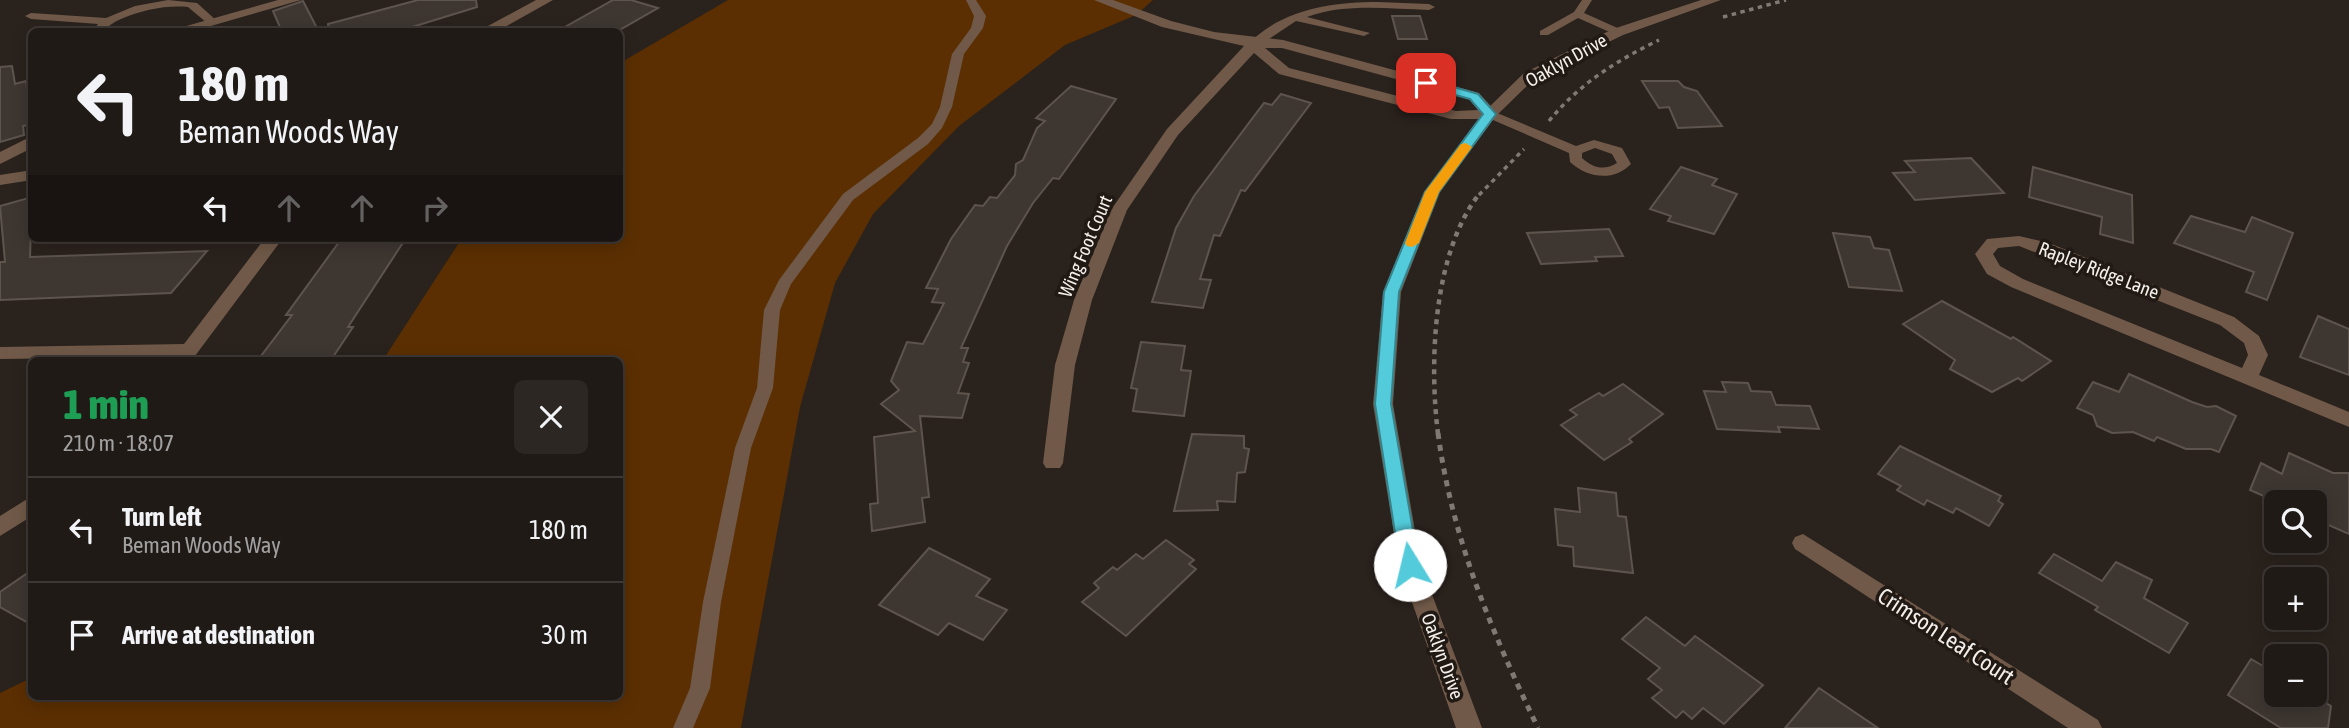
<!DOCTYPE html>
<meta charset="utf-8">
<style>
:root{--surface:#201a16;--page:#2d2723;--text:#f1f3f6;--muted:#a2a1a1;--line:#3d3835}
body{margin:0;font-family:"Asap Condensed",sans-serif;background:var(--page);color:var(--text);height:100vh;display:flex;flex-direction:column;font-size:26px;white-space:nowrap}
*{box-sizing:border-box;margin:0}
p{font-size:23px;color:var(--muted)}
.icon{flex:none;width:38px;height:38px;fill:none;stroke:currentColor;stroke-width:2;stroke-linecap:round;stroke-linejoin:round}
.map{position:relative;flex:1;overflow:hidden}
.side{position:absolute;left:28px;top:357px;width:595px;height:343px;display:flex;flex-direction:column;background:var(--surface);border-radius:10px;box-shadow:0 4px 18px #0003,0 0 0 2px var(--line)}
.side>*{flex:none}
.hud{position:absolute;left:28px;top:28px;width:595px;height:214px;border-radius:10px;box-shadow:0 4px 18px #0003,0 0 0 2px var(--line);background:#201a16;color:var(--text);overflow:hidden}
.fabs{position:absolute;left:2264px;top:490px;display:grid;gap:14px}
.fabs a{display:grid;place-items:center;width:63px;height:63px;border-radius:10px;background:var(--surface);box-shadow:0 4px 18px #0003,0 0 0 2px var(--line);font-size:35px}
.pin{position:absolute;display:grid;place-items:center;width:60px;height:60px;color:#fff;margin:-30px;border-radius:14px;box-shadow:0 4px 10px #0006}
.me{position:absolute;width:77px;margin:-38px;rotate:351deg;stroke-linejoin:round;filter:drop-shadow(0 0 5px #0008)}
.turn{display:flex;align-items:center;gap:24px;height:147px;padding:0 35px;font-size:32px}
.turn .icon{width:91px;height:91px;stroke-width:2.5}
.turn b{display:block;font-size:49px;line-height:60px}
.lanes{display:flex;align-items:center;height:66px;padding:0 35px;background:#0003;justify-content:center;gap:35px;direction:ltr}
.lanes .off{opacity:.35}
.round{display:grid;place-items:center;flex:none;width:74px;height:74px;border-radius:10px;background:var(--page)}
.summary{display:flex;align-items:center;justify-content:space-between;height:119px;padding:0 35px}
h1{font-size:42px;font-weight:800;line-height:52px;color:#1e9e55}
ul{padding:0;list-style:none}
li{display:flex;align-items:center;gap:21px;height:105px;padding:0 35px;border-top:2px solid var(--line)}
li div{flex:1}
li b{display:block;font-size:26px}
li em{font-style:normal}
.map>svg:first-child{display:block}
.green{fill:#5b2f02}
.building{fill:#3e3631;stroke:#5d544e;stroke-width:2}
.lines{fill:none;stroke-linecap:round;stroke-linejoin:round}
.path-far2{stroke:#7f7874;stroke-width:3.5;stroke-dasharray:4.5 4.5;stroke-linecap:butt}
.path-far1{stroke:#7f7874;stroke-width:4.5;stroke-dasharray:5 5;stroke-linecap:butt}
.path{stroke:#7f7874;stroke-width:5;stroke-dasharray:6 6;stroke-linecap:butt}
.service{fill:#705948;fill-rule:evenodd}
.minor{fill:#705948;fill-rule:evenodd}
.tertiary{fill:#705948;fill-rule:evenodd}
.route{fill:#53cbdb;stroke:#36848e;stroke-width:2}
.slow{fill:#f59e0b}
.labels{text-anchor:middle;stroke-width:7;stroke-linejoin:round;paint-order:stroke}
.street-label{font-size:19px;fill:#f4efeb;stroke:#201914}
.near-street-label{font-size:23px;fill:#f4efeb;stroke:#201914}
</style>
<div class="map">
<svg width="2349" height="728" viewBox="0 0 2349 728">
<rect width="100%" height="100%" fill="#2a221d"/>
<path class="green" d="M 728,0 L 1153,0 L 1136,15 L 1065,45 L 959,126 L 873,214 L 835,283 L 800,407 L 741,728 L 0,728 L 0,693 L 31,678 L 32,696 L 620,696 L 620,360 L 383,360 L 462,238 L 620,238 L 620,63 Z"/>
<g class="building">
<path d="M 418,0 L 476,0 L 477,7 L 396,32 L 329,32 L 328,24 Z"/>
<path d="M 613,0 L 631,0 L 658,8 L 616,32 L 556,32 Z"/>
<path d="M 303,1 L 319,32 L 282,32 L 273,11 Z"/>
<path d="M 1392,16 L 1420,16 L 1427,39 L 1398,39 Z"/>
<path d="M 12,66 L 15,84 L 26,81 L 32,124 L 23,126 L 24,135 L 0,142 L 0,67 Z"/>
<path d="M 1642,81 L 1678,81 L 1684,87 L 1697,91 L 1722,126 L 1678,128 L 1669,107 L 1659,108 Z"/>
<path d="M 1071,86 L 1116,99 L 1059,179 L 1053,178 L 1033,203 L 1007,246 L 961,348 L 968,348 L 963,362 L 969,363 L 958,393 L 969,394 L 962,418 L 920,416 L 929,497 L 922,498 L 925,522 L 872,531 L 870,504 L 878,503 L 874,437 L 915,431 L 881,404 L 899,390 L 891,381 L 907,342 L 923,344 L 944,303 L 932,302 L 938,289 L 926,288 L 951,239 L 975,205 L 983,206 L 990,197 L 997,198 L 1015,175 L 1016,164 L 1023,160 L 1037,128 L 1045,121 L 1036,118 Z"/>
<path d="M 1281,94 L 1311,103 L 1245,191 L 1241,190 L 1220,236 L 1214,235 L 1200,279 L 1211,280 L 1203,308 L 1152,302 L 1176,228 L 1194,196 L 1264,103 L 1272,105 Z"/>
<path d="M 1971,158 L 2004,193 L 1915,200 L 1893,173 L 1915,172 L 1905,161 Z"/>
<path d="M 1681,167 L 1717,179 L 1712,185 L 1737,194 L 1714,234 L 1668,221 L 1671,216 L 1650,209 Z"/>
<path d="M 2033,167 L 2132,195 L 2133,243 L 2100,234 L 2102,217 L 2029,197 Z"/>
<path d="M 32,197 L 30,257 L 207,251 L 171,293 L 0,300 L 0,262 L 5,262 L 0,206 Z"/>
<path d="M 2191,216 L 2245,232 L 2252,217 L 2293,233 L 2267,300 L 2246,292 L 2254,272 L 2174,243 Z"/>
<path d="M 1609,229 L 1623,256 L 1595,257 L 1597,261 L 1541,264 L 1527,233 Z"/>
<path d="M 1833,233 L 1870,237 L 1874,248 L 1889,250 L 1902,291 L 1849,287 Z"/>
<path d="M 342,238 L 406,238 L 348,327 L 353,327 L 331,360 L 264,360 L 267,356 L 261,356 L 292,315 L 286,315 Z"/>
<path d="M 1942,301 L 2011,339 L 2013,337 L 2051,361 L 2022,381 L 2018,378 L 1992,392 L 1950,369 L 1955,360 L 1903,324 Z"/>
<path d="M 2318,316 L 2349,329 L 2349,375 L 2300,357 Z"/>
<path d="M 1141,342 L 1185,346 L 1181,370 L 1191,371 L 1184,416 L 1133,411 L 1137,389 L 1131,388 Z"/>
<path d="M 2129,374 L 2192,402 L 2207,407 L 2216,406 L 2236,416 L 2219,452 L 2211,449 L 2186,449 L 2157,437 L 2154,441 L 2133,432 L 2112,433 L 2097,426 L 2093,415 L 2077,408 L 2093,382 L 2119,392 Z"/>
<path d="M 1722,382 L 1748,383 L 1751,391 L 1771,392 L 1776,405 L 1810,406 L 1819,429 L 1778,427 L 1780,432 L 1717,429 L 1704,391 L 1726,392 Z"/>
<path d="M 1623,384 L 1663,414 L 1629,439 L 1632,442 L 1604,460 L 1561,425 L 1577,415 L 1570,410 L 1599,393 L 1603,396 Z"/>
<path d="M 1192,434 L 1244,436 L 1244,448 L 1249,449 L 1245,472 L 1237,473 L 1235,502 L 1217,501 L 1218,510 L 1174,511 Z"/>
<path d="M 1900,446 L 2001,496 L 1998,501 L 2003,504 L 1989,526 L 1956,508 L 1953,513 L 1927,500 L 1924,505 L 1897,490 L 1901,486 L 1878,474 Z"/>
<path d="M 2289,453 L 2333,473 L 2349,473 L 2349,534 L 2315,519 L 2315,502 L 2277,502 L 2250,490 L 2261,463 L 2282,474 Z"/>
<path d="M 1578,488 L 1616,493 L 1618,516 L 1626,517 L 1633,573 L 1574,566 L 1573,547 L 1558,545 L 1555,509 L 1580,512 Z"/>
<path d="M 1166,540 L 1194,560 L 1189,564 L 1196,569 L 1126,636 L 1082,602 L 1099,588 L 1094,583 L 1113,567 L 1117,570 L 1136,554 L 1143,559 Z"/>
<path d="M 929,548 L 990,579 L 976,596 L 1007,610 L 983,640 L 949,623 L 938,635 L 879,605 Z"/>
<path d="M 2054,554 L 2102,581 L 2116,562 L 2152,580 L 2144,598 L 2188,623 L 2169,653 L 2095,610 L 2098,607 L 2039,573 Z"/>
<path d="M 32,570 L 32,625 L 0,607 L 0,592 Z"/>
<path d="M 1646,617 L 1685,646 L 1695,636 L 1763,685 L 1724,724 L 1703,708 L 1692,719 L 1683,711 L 1676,718 L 1652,698 L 1662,690 L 1648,679 L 1660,668 L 1622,639 Z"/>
<path d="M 2251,659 L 2277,674 L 2277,695 L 2312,695 L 2331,706 L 2328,728 L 2281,728 L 2228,695 Z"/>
<path d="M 1819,688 L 1878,728 L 1785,728 Z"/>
</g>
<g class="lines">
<g class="path-far2">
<path d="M 1723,17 L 1786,0"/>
<path d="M 1549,121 C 1579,84 1616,61 1659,40"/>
<path d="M 1479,195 L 1524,149"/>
</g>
<path class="path-far1" d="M 1438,434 C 1429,362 1433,252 1480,193"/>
<path class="path" d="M 1438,433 C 1452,539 1492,632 1538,728"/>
<g class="service">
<path d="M 168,0 L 197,3 L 217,21 L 207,23 L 188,7 C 166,5 142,10 121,19 C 108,24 107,32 92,32 L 98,24 L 31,19 L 25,16 L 31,13 L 106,18 L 135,6 Z"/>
<path d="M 966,0 L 976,0 L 986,16 L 983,28 L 964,54 L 952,107 L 942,128 L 928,144 L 853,200 L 791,284 L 780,310 L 773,388 L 751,448 L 721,602 L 710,688 L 693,728 L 673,728 L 690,688 L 703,602 L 735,448 L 757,388 L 764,310 L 779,280 L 843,194 L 918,138 L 932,124 L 940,107 L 952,54 L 971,28 L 974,16 Z"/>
<path d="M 1582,0 L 1592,0 L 1584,13 L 1622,30 L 1622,34 L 1614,34 L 1578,18 L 1548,35 L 1540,35 L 1540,31 L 1574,12 Z"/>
<path d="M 1378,2 L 1429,4 L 1435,7 L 1429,10 C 1389,9 1345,3 1307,17 L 1370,33 L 1364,36 L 1296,21 L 1257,47 L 1249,47 L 1247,45 C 1282,9 1331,2 1378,2 Z"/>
<path d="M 1490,110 L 1576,146 L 1594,140 L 1622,148 L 1631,164 C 1614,182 1587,178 1570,162 L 1569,153 L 1486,117 L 1484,114 ZM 1595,148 L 1612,154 L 1617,163 C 1604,171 1593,168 1582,158 L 1582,153 Z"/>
</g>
<g class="minor">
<path d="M 278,0 L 301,0 L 190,32 L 165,32 Z"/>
<path d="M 536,0 L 553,0 L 496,32 L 477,32 Z"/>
<path d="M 1094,0 L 1113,0 L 1171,21 L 1214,32 L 1283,40 L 1479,93 L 1498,114 L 1490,119 L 1451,119 L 1279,74 L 1254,53 L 1178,135 L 1127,210 L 1092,300 L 1075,365 L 1063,463 L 1060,468 L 1046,468 L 1043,463 L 1055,365 L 1074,300 L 1111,210 L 1167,129 L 1244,46 L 1162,27 ZM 1265,48 L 1282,48 L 1469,99 L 1478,110 L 1456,111 L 1289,68 Z"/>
<path d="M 32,136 L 32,148 L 0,164 L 0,152 Z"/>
<path d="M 32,170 L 32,180 L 0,185 L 0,175 Z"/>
<path d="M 2019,236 L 2049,243 L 2234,317 L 2259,336 L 2268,355 L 2259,375 L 2349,412 L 2349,427 L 2011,287 L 1987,274 L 1975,254 L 1987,239 ZM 2019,246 L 2220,325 L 2244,343 L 2248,355 L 2242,368 L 2023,279 L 2000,266 L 1993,254 L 1998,248 Z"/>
<path d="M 265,238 L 283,238 L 192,360 L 173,360 L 174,357 L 0,359 L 0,347 L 184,344 Z"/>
<path d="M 32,496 L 32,516 L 0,536 L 0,516 Z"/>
<path d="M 1803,534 L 2098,720 L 2102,728 L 2068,728 L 1795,549 L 1792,543 L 1795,537 Z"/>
</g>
<path class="tertiary" d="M 1701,0 L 1721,0 L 1623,35 L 1534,79 L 1495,117 L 1440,192 L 1401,292 L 1393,404 L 1421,565 L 1482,728 L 1456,728 L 1399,565 L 1373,404 L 1383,292 L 1424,192 L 1485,111 L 1524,73 L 1613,29 Z"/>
</g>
<path class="route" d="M 1426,79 L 1478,94 L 1496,114 L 1439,192 L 1399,292 L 1391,404 L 1419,565 L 1410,572 L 1400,565 L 1375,404 L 1384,292 L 1425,192 L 1483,114 L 1470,99 L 1422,86 L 1420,83 Z"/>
<path class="slow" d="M 1466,143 L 1472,147 L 1439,192 L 1419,243 L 1412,247 L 1407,246 L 1405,243 L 1425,192 L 1461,144 Z"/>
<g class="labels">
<g class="street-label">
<text transform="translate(1566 60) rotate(-29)" y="7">Oaklyn Drive</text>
<text transform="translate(1085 246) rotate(-67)" y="7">Wing Foot Court</text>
<text transform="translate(2099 270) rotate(21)" y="7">Rapley Ridge Lane</text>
<text transform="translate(1443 656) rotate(70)" y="7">Oaklyn Drive</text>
</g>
<g class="near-street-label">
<text transform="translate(1946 636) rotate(33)" y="8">Crimson Leaf Court</text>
</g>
</g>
</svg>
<div class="fabs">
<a><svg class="icon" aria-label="search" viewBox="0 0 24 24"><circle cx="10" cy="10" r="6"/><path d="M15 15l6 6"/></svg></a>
<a>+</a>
<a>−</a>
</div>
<div class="pin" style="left:1426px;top:83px;background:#d93025"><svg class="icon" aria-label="arrive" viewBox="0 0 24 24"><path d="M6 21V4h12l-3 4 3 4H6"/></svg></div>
<svg class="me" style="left:1410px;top:565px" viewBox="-20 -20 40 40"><circle r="19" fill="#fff"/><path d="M0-13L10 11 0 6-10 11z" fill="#53cbdb"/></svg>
<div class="hud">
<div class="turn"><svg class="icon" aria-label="left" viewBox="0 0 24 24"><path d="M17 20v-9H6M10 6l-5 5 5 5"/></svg><div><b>180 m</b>Beman Woods Way</div></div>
<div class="lanes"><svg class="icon" aria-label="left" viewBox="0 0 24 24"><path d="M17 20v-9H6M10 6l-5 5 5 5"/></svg><svg class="icon off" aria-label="ahead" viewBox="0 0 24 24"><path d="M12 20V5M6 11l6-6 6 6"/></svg><svg class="icon off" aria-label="ahead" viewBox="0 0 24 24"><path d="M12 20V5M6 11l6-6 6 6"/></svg><svg class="icon off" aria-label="right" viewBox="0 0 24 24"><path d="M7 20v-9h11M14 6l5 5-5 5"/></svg></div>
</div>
<section class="side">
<div class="summary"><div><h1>1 min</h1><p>210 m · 18:07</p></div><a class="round"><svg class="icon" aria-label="close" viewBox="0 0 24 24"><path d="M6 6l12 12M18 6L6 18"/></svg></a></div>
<ul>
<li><svg class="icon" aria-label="left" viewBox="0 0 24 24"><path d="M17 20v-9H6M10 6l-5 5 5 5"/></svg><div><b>Turn left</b><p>Beman Woods Way</p></div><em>180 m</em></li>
<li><svg class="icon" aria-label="arrive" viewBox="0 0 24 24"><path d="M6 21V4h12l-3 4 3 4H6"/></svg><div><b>Arrive at destination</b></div><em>30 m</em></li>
</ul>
</section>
</div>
